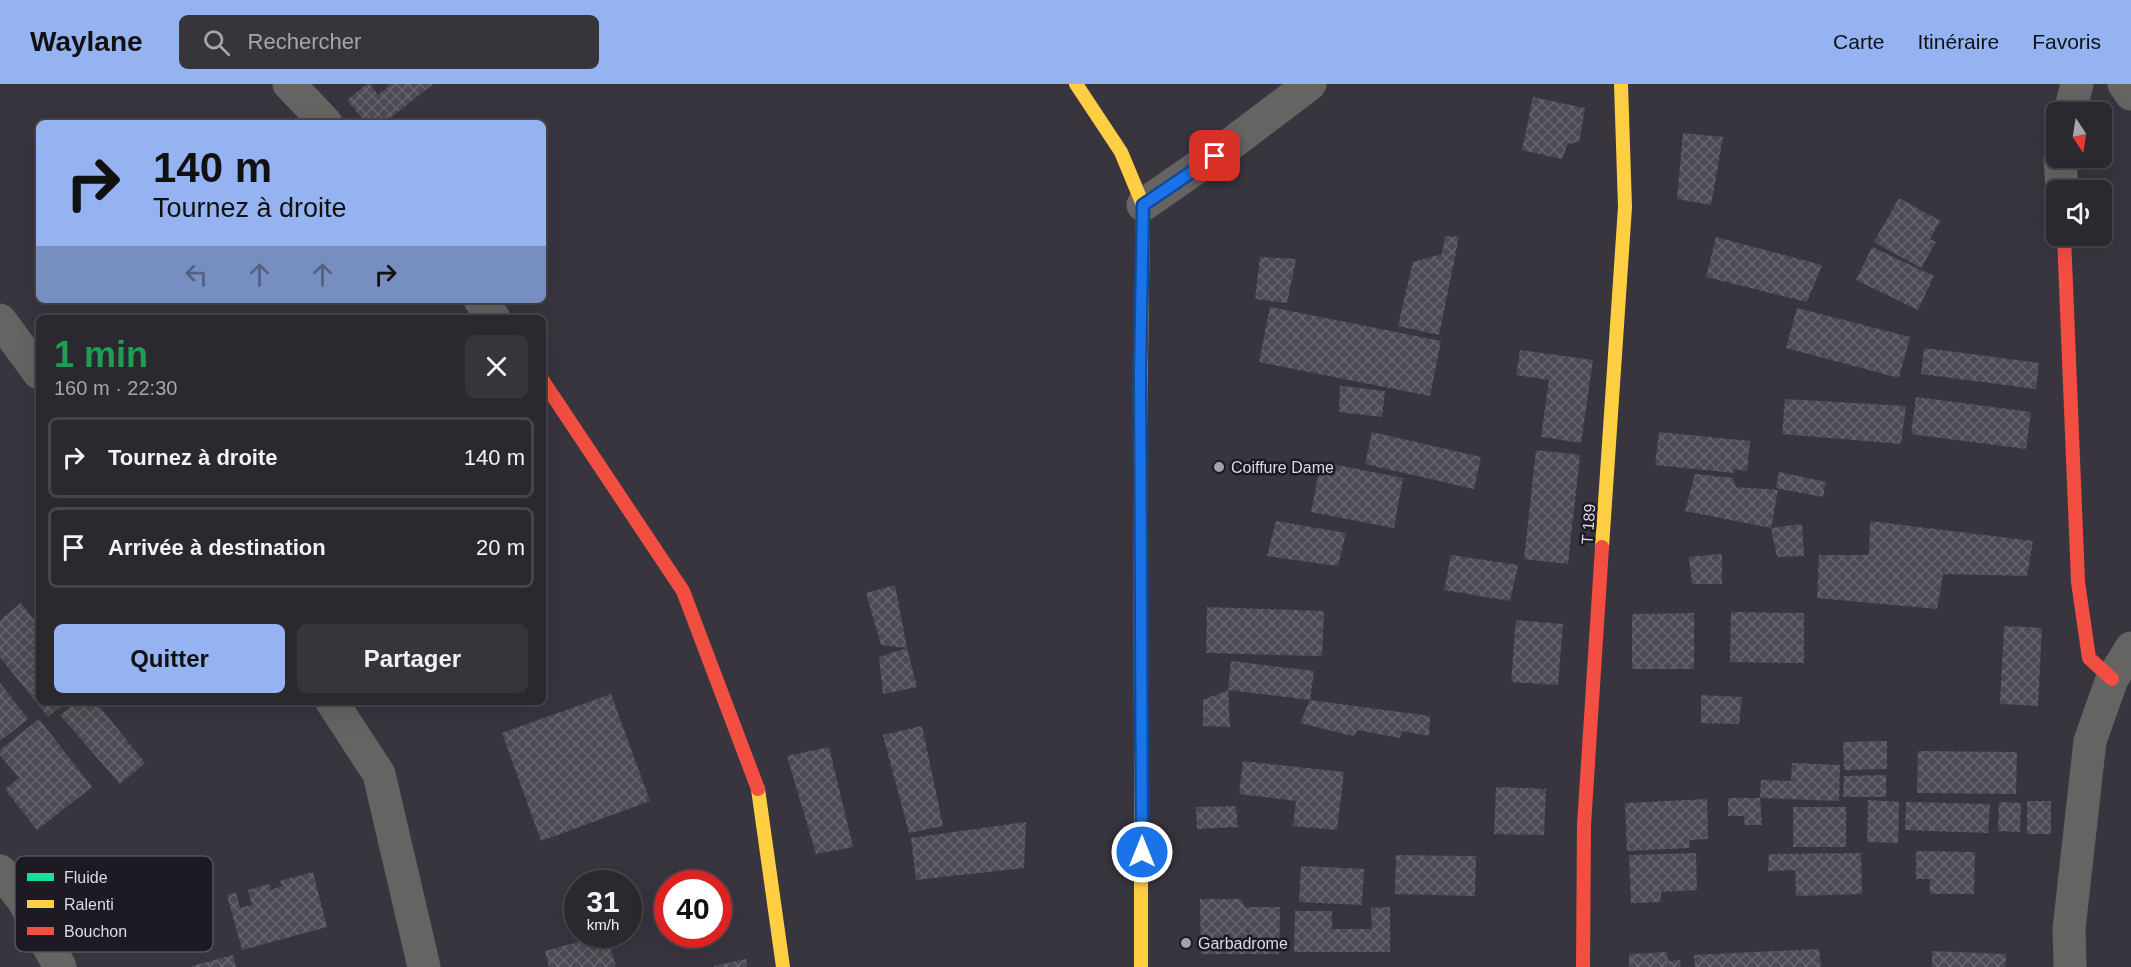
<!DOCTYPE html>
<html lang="fr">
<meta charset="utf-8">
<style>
:root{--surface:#2b282f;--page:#37343b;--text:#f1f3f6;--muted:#a6a6aa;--line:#47444b;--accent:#95b2f1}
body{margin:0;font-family:Arial,sans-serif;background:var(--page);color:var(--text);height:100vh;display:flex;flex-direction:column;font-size:22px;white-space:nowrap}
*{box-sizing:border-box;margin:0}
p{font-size:20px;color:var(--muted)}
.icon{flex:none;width:33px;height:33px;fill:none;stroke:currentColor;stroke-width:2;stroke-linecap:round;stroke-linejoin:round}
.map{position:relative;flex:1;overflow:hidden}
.drawer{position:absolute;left:36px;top:231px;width:510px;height:390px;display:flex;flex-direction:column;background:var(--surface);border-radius:9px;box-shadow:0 6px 24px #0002,0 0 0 2px var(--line)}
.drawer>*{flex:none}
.guide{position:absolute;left:36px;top:36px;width:510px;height:183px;border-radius:9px;box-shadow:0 6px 24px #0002,0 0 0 2px var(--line);background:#95b2f1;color:#111;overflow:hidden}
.needle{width:39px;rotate:168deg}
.fabs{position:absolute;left:2046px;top:18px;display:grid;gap:12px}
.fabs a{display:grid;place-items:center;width:66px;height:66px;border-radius:9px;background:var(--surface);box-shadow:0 6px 24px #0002,0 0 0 2px var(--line);font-size:30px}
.speed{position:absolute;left:564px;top:786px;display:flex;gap:12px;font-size:30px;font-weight:700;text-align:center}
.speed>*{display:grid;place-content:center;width:78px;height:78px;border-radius:50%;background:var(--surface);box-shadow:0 6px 24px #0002,0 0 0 2px var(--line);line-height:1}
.speed small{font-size:15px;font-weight:400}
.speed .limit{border:9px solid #d22;background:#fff;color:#111}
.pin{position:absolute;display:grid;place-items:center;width:51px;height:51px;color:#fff;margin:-26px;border-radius:12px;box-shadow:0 3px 9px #0006}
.me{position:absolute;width:66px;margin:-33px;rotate:0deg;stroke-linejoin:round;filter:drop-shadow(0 0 4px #0008)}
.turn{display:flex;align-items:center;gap:21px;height:126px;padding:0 18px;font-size:27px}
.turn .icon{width:78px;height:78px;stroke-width:2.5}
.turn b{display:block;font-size:42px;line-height:51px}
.lanes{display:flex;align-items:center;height:57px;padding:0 18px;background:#0003;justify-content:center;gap:30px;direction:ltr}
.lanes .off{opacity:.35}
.round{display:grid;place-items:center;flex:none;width:63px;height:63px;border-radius:9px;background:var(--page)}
.overview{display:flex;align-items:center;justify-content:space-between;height:102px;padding:0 18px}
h1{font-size:36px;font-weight:700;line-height:45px;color:#1e9e55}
.primary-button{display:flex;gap:12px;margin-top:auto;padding:12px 18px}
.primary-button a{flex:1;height:69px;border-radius:9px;background:var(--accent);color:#111;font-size:24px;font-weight:700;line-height:69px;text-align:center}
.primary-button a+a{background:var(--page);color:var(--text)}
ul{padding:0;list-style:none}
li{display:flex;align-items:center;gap:18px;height:81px;margin:0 12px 9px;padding:0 6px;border:3px solid var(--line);border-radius:9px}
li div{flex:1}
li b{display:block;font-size:22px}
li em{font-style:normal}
header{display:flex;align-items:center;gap:36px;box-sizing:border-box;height:84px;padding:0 30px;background:var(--accent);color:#111}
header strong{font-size:28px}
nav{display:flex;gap:33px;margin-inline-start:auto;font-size:21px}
.search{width:420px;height:54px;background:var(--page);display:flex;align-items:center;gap:15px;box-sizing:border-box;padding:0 21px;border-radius:9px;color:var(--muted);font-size:22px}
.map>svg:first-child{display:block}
.building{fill:url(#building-cross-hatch)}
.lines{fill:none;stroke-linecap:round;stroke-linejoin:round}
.street{stroke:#666363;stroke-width:33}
.fast{stroke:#16e098;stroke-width:14}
.slow{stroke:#ffcf43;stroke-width:14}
.jam{stroke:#f24e42;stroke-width:14}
.route-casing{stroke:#114b97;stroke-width:15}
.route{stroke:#1a73e8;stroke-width:10}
.poi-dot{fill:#a4a0ac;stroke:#1e1a23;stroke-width:2}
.labels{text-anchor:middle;stroke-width:5;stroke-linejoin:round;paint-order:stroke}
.poi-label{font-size:16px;fill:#ded9e6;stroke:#1e1a23;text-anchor:start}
.street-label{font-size:16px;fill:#ded9e6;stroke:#1e1a23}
.key{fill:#1e1a23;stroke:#58535e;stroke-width:1.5}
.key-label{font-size:16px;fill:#ded9e6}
</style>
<header>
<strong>Waylane</strong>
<div class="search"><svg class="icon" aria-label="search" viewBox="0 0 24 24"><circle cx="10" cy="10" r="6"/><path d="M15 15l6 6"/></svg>Rechercher</div>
<nav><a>Carte</a><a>Itinéraire</a><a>Favoris</a></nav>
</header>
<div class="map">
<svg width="2131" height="883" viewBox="0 0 2131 883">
<defs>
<pattern id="building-cross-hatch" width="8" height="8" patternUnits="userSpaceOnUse" patternTransform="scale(1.5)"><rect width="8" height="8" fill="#4e4a54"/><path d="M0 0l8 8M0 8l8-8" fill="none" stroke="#67646d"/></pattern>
</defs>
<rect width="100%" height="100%" fill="#39353f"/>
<g class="building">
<path d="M 367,0 L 370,0 L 378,11 L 389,2 L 388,0 L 433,0 L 384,39 L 366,39 L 347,16 Z"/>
<path d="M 1533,13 L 1585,24 L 1579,58 L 1568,60 L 1562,75 L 1522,66 Z"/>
<path d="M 1683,49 L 1723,53 L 1711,121 L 1677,115 Z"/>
<path d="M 1899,114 L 1940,137 L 1930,155 L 1936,158 L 1921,184 L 1874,158 Z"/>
<path d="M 1445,152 L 1459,153 L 1439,251 L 1398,242 L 1413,178 L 1442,170 Z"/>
<path d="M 1716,153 L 1822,181 L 1807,218 L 1706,193 Z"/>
<path d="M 1872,163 L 1934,192 L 1918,226 L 1856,196 Z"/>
<path d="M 1260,173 L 1296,175 L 1287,219 L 1255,215 Z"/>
<path d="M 1270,223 L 1441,257 L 1430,312 L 1259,278 Z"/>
<path d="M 1797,224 L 1910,253 L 1899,294 L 1786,264 Z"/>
<path d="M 1924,264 L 2039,279 L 2036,305 L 1921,290 Z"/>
<path d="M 1520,266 L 1593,276 L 1581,359 L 1541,353 L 1549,296 L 1516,291 Z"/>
<path d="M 1340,302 L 1385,307 L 1382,333 L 1339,328 Z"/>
<path d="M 1916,313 L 2031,328 L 2026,365 L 1911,350 Z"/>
<path d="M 1785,315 L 1906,322 L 1901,360 L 1782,350 Z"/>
<path d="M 1372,348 L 1481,373 L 1474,405 L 1365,380 Z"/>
<path d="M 1659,348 L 1750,357 L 1747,387 L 1734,385 L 1734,389 L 1655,381 Z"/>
<path d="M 1536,366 L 1580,371 L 1568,480 L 1524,475 Z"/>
<path d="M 1321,378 L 1403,394 L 1394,444 L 1311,428 Z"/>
<path d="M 1779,388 L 1826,398 L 1823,413 L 1776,404 Z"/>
<path d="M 1695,390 L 1733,394 L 1736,403 L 1778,406 L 1771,444 L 1685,427 Z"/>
<path d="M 1276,437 L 1346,449 L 1338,482 L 1267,472 Z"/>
<path d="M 1870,437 L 2033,457 L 2027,492 L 1943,490 L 1937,525 L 1817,514 L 1819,471 L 1869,471 Z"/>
<path d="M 1802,440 L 1804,472 L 1777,473 L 1771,444 Z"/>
<path d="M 1722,470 L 1722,500 L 1692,500 L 1689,473 Z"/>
<path d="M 1451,471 L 1518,481 L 1510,517 L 1444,506 Z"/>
<path d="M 895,501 L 907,564 L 881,561 L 866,509 Z"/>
<path d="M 21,519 L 39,542 L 39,618 L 67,618 L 48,633 L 0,573 L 0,536 Z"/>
<path d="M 1207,523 L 1324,527 L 1322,572 L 1206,569 Z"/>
<path d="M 1731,528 L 1804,529 L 1804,579 L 1730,578 Z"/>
<path d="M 1694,529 L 1694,585 L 1632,585 L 1632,530 Z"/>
<path d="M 1516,536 L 1563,540 L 1558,601 L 1511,598 Z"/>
<path d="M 2004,542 L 2042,544 L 2038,622 L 2000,620 Z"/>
<path d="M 907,564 L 917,603 L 883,610 L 879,573 Z"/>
<path d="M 1231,577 L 1314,587 L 1310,616 L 1430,632 L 1429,652 L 1403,647 L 1399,654 L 1358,646 L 1353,652 L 1300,639 L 1310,616 L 1228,606 Z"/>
<path d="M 0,599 L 28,635 L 0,657 Z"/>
<path d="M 1228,606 L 1230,643 L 1203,642 L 1203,616 Z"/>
<path d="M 611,610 L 650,717 L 541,757 L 502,649 Z"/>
<path d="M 1701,611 L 1742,613 L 1739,640 L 1701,639 Z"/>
<path d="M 76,618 L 96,618 L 145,679 L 120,700 L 60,631 Z"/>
<path d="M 39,635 L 92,703 L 37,746 L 5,705 L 19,694 L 0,671 L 0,666 Z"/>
<path d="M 922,642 L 943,742 L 909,749 L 883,651 Z"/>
<path d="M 1887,657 L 1887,685 L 1844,686 L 1843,658 Z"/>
<path d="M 829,663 L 853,763 L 816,770 L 787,672 Z"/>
<path d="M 1918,667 L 2017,668 L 2016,710 L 1917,709 Z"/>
<path d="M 1243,677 L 1344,688 L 1337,746 L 1293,742 L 1296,717 L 1239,710 Z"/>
<path d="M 1792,679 L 1840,681 L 1839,717 L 1760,714 L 1762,741 L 1745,741 L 1744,732 L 1728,732 L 1728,714 L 1760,714 L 1761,696 L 1791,697 Z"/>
<path d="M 1886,691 L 1886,713 L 1843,713 L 1844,692 Z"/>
<path d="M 1496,703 L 1546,705 L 1544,751 L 1494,750 Z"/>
<path d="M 1707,715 L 1708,755 L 1689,756 L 1690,764 L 1627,767 L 1625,719 Z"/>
<path d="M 1868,716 L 1899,718 L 1898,759 L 1867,758 Z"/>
<rect x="2027" y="717" width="24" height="33"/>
<path d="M 1906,718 L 1990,720 L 1988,749 L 1905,746 Z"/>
<path d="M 1999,718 L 2021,719 L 2020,748 L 1998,747 Z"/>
<path d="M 1236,722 L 1238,743 L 1197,745 L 1196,723 Z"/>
<rect x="1793" y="723" width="53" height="40"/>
<path d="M 1026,738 L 1024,784 L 916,796 L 911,754 Z"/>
<path d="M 1916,767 L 1975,768 L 1974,810 L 1930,810 L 1930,795 L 1916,795 Z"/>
<path d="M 1696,769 L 1697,806 L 1661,808 L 1661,818 L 1631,819 L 1629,771 Z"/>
<path d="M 1861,769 L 1862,810 L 1796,812 L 1795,786 L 1768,787 L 1769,770 Z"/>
<path d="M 1396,771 L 1476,772 L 1475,812 L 1395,810 Z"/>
<path d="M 1301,782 L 1364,785 L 1362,821 L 1299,818 Z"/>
<path d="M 313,788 L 327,843 L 242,866 L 227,811 L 236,809 L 240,824 L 252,821 L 248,806 L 270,800 L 271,806 L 282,802 L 280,797 Z"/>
<path d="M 1200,815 L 1240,815 L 1245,823 L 1280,823 L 1279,870 L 1201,870 Z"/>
<path d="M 1390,823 L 1390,868 L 1294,868 L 1295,827 L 1332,827 L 1332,845 L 1372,845 L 1371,824 Z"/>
<path d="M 607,850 L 616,883 L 549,883 L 545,867 Z"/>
<path d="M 1819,865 L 1821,883 L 1695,883 L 1694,871 Z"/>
<path d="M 1932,867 L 2006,870 L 2005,883 L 1932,883 Z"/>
<path d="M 1667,868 L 1668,877 L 1680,876 L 1681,883 L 1629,883 L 1629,870 Z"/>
<path d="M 233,871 L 236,883 L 192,883 L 192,882 Z"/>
<path d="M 746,875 L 747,883 L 714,883 L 714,882 Z"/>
</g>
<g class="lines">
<g class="street">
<path d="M 289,0 L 326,39"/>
<path d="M 2124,0 L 2131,10"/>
<path d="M 2070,28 L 2077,0"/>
<path d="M 2060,74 L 2062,106"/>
<path d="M 1143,121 L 1232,59 L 1310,0"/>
<path d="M 480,216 L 494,234"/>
<path d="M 0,236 L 39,289"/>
<path d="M 332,618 L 379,690 L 424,883"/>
<path d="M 0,787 L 23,816 L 60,883"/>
<path d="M 2070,883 L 2069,845 L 2090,657 L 2112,595 L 2131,564"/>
</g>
<path class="fast" d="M 1140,351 L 1141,667"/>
<g class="slow">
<path d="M 1076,0 L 1121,68 L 1143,121 L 1140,351"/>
<path d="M 1602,463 L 1625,123 L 1621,0"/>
<path d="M 1141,667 L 1141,883"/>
<path d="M 758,705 L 783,883"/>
</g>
<g class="jam">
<path d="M 2064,152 L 2078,498 L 2089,574 L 2112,595"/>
<path d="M 543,297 L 683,507 L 758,705"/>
<path d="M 1583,883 L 1584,741 L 1602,463"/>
</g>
</g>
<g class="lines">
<g class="route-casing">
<path id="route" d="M 1142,768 L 1140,288 L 1143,121 L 1215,72"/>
</g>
<use href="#route" class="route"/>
</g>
<g class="poi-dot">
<circle cx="1219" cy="383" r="6"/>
<circle cx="1186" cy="859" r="6"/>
</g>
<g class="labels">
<g class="poi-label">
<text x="1231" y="389">Coiffure Dame</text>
<text x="1198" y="865">Garbadrome</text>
</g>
<g class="street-label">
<text transform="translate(1588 440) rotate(-86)" y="6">T 189</text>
</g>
</g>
<rect x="15" y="772" width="198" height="96" rx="9" class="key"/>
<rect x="27" y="789" width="27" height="8" fill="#16e098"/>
<rect x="27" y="816" width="27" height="8" fill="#ffcf43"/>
<rect x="27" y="843" width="27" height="8" fill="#f24e42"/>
<g class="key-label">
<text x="64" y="799">Fluide</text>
<text x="64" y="826">Ralenti</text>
<text x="64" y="853">Bouchon</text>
</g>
</svg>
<div class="fabs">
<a><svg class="needle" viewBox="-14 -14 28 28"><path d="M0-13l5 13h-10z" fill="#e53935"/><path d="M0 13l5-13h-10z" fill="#a6a6aa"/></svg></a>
<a><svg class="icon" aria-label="sound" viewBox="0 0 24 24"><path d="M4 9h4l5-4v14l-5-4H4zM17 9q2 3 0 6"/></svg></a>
</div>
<div class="speed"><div>31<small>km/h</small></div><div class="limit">40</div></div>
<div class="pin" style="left:1215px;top:72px;background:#d93025"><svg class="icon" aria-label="arrive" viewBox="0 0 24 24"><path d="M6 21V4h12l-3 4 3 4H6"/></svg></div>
<svg class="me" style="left:1142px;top:768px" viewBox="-20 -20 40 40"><circle r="17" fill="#1a73e8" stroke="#fff" stroke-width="3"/><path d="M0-11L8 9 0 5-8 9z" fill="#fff"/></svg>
<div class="guide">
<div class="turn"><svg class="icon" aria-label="right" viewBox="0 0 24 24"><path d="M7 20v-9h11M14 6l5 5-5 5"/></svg><div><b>140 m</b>Tournez à droite</div></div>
<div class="lanes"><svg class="icon off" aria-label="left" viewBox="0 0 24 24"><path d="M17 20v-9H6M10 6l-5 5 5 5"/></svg><svg class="icon off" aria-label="ahead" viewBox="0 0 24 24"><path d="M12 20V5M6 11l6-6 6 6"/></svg><svg class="icon off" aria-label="ahead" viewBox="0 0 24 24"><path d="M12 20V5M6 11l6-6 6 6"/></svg><svg class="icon" aria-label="right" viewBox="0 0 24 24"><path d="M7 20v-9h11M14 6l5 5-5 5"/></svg></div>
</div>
<section class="drawer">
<div class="overview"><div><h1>1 min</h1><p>160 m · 22:30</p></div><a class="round"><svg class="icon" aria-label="close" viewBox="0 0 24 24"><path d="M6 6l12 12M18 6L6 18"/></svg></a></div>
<ul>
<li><svg class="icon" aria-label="right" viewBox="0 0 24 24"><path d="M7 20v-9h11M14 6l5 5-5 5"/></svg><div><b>Tournez à droite</b></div><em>140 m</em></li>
<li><svg class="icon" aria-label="arrive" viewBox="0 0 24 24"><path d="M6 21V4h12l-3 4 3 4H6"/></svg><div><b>Arrivée à destination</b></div><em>20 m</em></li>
</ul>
<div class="primary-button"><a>Quitter</a><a>Partager</a></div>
</section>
</div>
